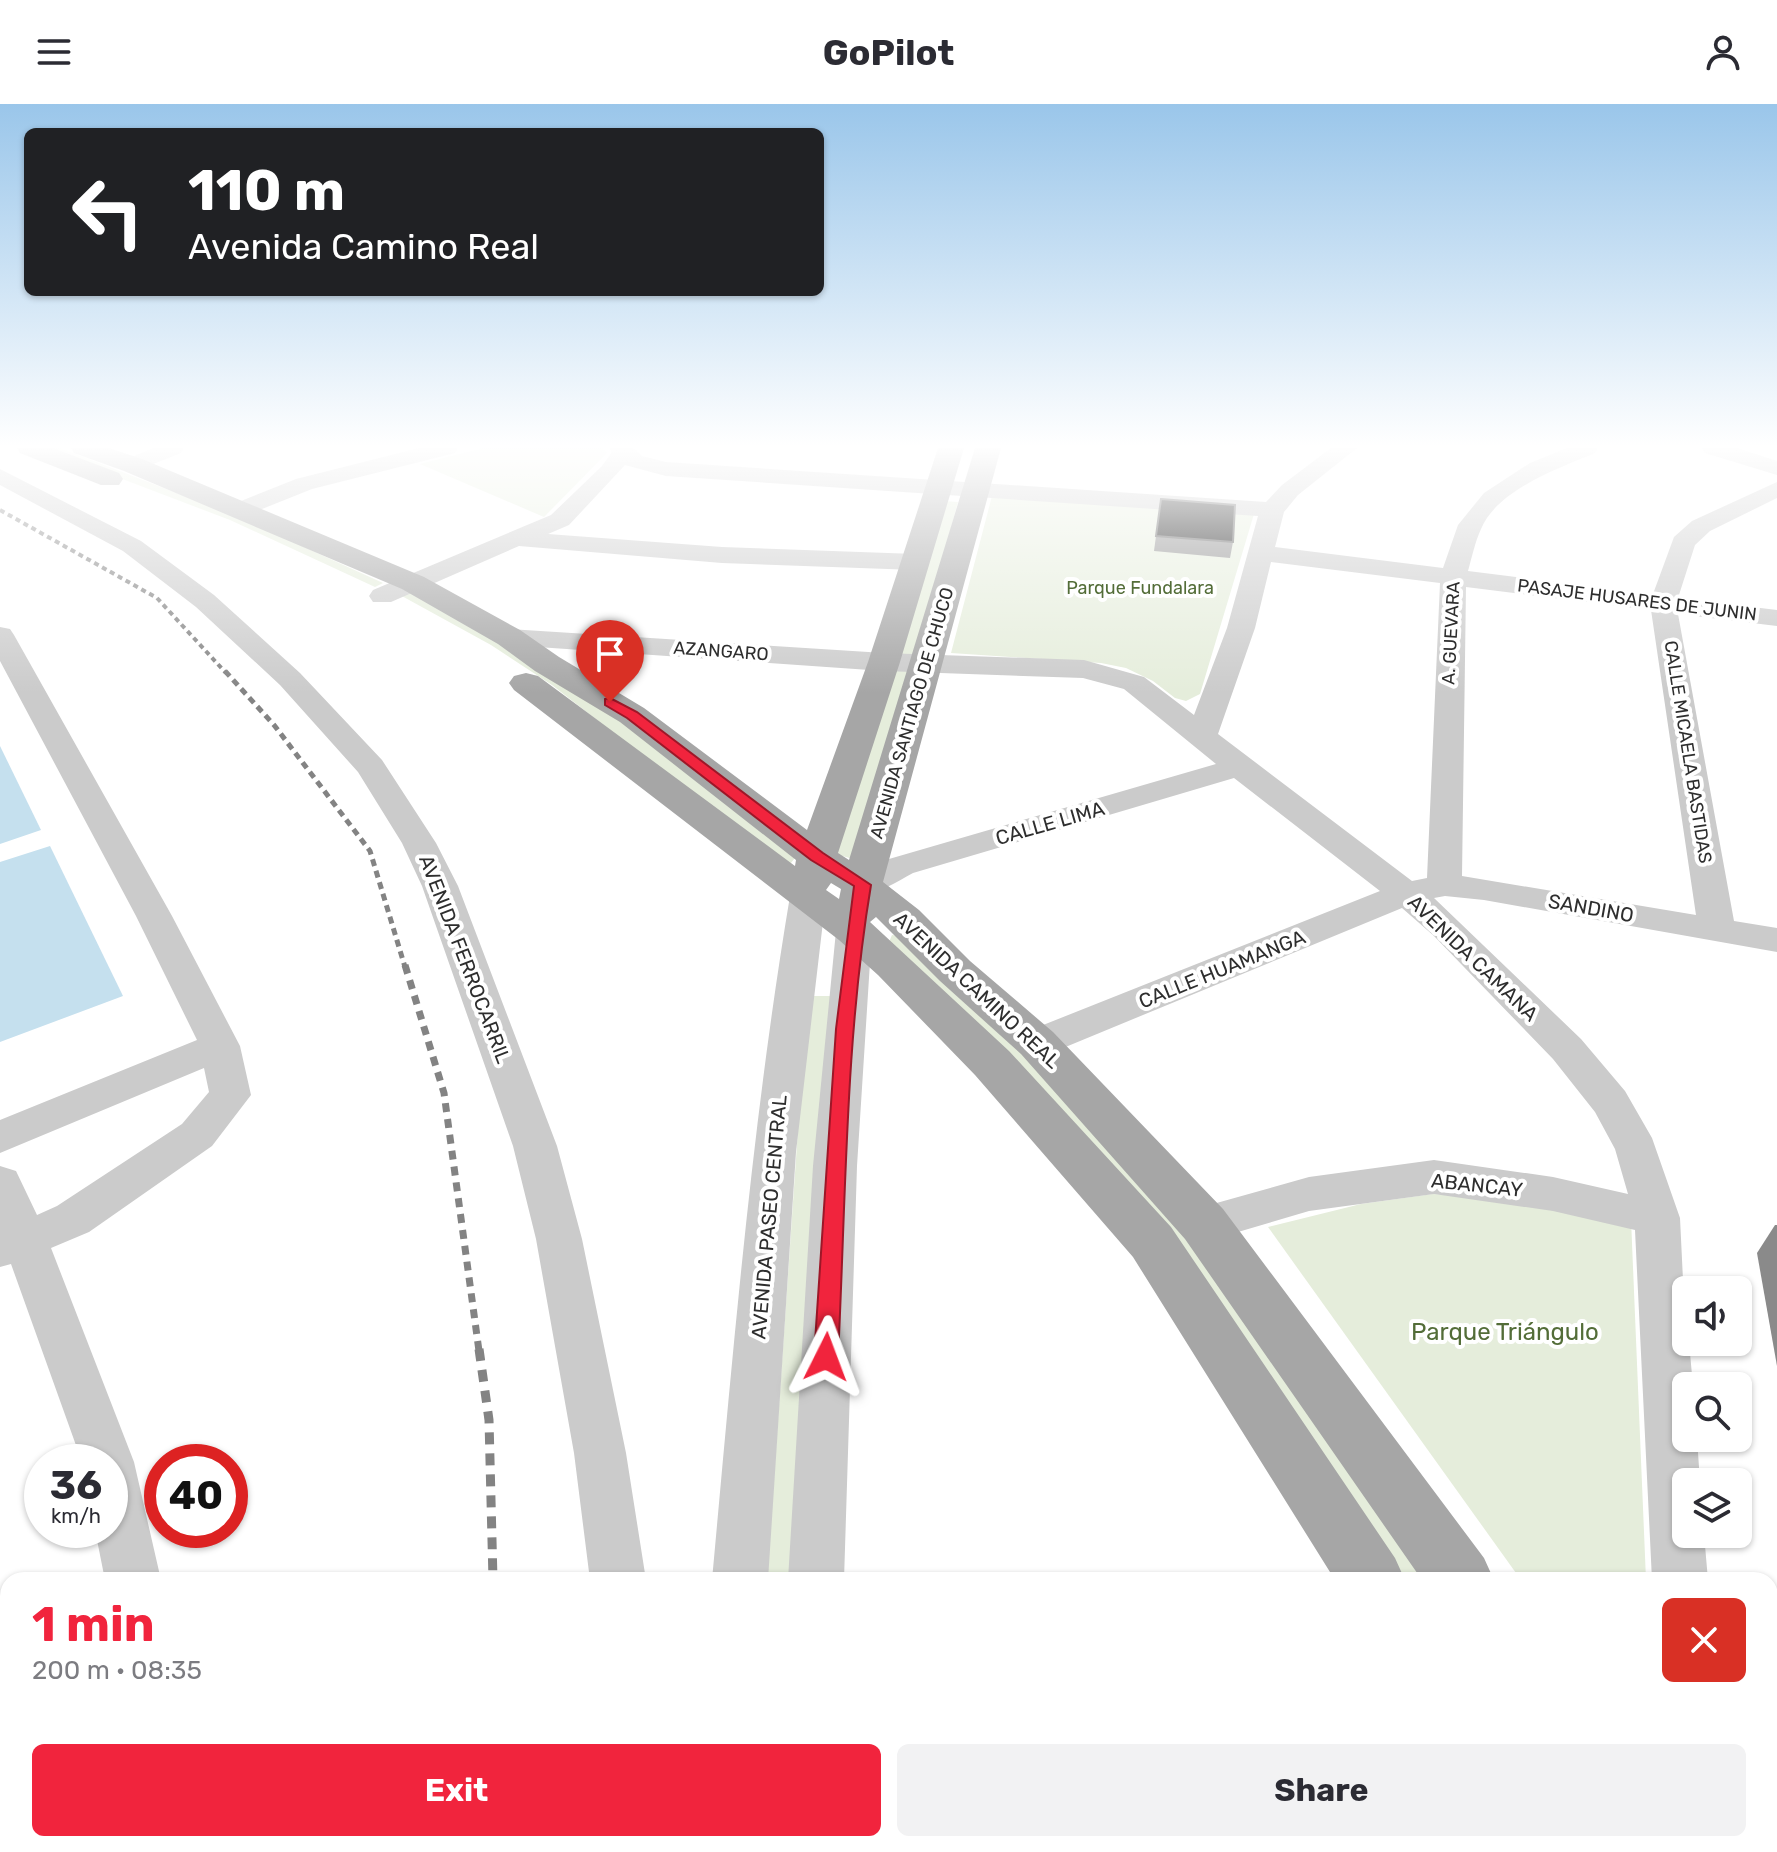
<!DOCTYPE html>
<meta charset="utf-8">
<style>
:root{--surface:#fff;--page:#f2f2f3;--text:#2b2b33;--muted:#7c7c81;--accent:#f1243d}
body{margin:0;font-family:Rubik,sans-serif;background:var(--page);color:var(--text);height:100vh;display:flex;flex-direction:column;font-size:30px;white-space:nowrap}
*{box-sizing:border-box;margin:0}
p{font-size:26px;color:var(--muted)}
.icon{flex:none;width:44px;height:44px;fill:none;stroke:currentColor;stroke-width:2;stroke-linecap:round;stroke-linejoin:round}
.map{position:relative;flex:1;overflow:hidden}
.drawer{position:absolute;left:0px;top:1468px;width:1778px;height:280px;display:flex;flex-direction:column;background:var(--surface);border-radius:24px 24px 0 0;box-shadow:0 2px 6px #0004}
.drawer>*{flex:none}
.banner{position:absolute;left:24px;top:24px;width:800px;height:168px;border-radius:12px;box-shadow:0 2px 6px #0004;background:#202124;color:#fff;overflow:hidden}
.controls{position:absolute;left:1672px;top:1172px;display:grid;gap:16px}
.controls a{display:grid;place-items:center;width:80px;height:80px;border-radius:12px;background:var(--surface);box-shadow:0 2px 6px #0004;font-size:40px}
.speed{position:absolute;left:24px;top:1340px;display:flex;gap:16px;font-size:40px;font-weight:700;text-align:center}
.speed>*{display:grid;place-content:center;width:104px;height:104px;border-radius:50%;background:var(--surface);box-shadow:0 2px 6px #0004;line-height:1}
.speed small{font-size:20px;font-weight:400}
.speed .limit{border:12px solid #d22;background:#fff;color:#111}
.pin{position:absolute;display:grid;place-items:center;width:68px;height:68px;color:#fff;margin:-82px -34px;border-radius:50% 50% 50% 0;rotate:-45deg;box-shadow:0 0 8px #0007}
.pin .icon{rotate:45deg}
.me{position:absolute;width:88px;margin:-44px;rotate:3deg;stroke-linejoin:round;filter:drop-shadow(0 0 6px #0008)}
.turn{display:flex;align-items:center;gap:28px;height:168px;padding:0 32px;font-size:36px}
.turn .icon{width:104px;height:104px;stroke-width:2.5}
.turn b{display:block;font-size:56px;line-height:68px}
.round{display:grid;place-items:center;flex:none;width:84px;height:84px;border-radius:12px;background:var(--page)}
.overview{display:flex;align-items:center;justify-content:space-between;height:136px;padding:0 32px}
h1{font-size:48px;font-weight:700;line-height:60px;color:var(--accent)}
.button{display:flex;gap:16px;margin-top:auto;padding:16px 32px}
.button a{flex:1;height:92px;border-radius:12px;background:var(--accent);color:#fff;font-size:32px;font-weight:700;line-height:92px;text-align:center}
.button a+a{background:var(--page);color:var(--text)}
header{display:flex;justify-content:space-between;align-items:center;height:104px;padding:0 32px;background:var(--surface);font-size:36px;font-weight:700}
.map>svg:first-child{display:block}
.green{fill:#e5eddb}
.water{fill:#c5e0ee}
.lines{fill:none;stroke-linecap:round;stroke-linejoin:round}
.minor{fill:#cbcbcb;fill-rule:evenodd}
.major{fill:#a6a6a6;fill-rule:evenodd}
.rail-far3{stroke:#838383;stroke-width:4;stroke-dasharray:5 4;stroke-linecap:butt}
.rail-far2{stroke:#838383;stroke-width:5;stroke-dasharray:7 5;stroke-linecap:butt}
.rail-far1{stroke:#838383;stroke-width:7;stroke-dasharray:9 7;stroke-linecap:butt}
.rail{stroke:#838383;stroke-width:9;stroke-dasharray:12 9;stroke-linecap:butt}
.wall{fill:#8a8a8a}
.building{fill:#151515;stroke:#5b5b5b;stroke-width:2}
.route{fill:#f1243d;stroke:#9d1728;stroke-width:2}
.labels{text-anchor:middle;stroke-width:8;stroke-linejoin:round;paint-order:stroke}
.far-park-label{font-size:18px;fill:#536d38;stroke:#fff}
.far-street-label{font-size:18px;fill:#2e2e2e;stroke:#fff}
.street-label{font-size:20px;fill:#2e2e2e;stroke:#fff}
.near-park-label{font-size:24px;fill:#536d38;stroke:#fff}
</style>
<header><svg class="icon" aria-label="menu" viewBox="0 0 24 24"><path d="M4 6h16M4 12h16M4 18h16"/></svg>GoPilot<svg class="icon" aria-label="person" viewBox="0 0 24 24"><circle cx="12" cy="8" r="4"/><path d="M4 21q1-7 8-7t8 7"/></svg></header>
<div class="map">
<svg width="1777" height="1748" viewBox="0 0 1777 1748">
<rect width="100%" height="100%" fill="#fff"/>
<g class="green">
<path d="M 41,344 L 60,344 L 236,412 L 383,479 L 375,483 L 230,416 Z"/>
<path d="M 483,344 L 602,344 L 607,349 L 544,413 L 420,360 Z"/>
<path d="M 992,392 L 1254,410 L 1200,590 L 1186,597 L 1175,594 L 1153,577 L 1126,564 L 1101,559 L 951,549 Z"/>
<path d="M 943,397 L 958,398 L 860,757 L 832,749 Z"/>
<path d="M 410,487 L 560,571 L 798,750 L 787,764 L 552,581 L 491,541 L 400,491 Z"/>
<path d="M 892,831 L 900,832 L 1057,981 L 1133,1059 L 1435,1476 L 1400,1476 L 889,838 Z"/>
<path d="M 814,892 L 832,892 L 799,1476 L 767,1476 L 807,895 Z"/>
<path d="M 1433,1090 L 1528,1095 L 1631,1115 L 1646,1476 L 1521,1476 L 1268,1123 L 1361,1100 Z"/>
</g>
<g class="water">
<path d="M 0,642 L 41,726 L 0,740 Z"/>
<path d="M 50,742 L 123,892 L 0,938 L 0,758 Z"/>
</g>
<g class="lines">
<g class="minor">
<path d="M 153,344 L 184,344 L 181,349 L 133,368 L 122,361 L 125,356 Z"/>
<path d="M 419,344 L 458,344 L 455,349 L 312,385 L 247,411 L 231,411 L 227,406 L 231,401 L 296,375 Z"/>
<path d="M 609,344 L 633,344 L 642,352 L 666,358 L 1266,398 L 1282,381 L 1331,344 L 1357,344 L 1298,391 L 1284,408 L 1275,443 L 1443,464 L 1458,421 L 1484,389 L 1530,359 L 1567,344 L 1598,344 L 1595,349 C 1559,364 1497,386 1481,425 C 1475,438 1472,453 1468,467 L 1653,490 L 1674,433 L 1692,417 L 1777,378 L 1777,394 L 1710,427 L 1695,441 L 1678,494 L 1777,506 L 1777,522 L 1678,510 L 1734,817 L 1777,824 L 1777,848 L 1484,796 L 1445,792 L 1434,794 L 1581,935 L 1625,987 L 1652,1034 L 1680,1114 L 1686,1238 L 1689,1238 L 1693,1282 L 1686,1282 L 1686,1334 L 1697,1334 L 1700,1378 L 1686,1378 L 1686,1430 L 1704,1430 L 1708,1476 L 1652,1476 L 1635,1126 L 1553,1107 L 1434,1090 L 1309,1107 L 1204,1138 L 1188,1133 L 1181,1120 L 1188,1107 L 1309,1073 L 1434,1056 L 1553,1073 L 1628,1090 L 1615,1045 L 1595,1008 L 1553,955 L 1434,832 L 1402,804 L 1051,949 L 1037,953 L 1023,949 L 1017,939 L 1023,929 L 1380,787 L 1234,674 L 913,769 C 893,780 873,794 850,789 L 844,781 L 850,773 L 889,755 L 1216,660 L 1124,585 L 1083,574 L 884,567 L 509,541 L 499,539 L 495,533 L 499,527 L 509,525 L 884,549 L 1084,556 L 1144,573 L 1194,611 L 1227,524 L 1258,412 L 666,372 L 625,361 L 569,421 L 548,430 L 722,443 L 916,450 L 925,453 L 929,458 L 925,463 L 916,466 L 722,459 L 519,442 L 391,498 L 373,498 L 369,492 L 373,486 L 551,411 L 602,362 L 612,348 ZM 1271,458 L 1440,479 L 1427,774 L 1412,777 L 1218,630 L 1255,524 ZM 1466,483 L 1651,506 L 1696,811 L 1462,772 Z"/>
<path d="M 1702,344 L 1737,344 L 1777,357 L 1777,371 L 1705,349 Z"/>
<path d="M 0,365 L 141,437 L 214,491 L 300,569 L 382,656 L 436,739 L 458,782 L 557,1042 L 582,1135 L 626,1349 L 646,1476 L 590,1476 L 574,1349 L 536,1135 L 513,1042 L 422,782 L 402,739 L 358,668 L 280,581 L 196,503 L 123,447 L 0,381 Z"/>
<path d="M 0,523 L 10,525 L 14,531 L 172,812 L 240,942 L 251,991 L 212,1042 L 89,1128 L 51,1144 L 134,1358 L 161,1476 L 105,1476 L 95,1426 L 110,1426 L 110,1358 L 82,1358 L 11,1160 L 0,1163 L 0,1062 L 16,1067 L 37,1111 L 57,1102 L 182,1020 L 209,988 L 204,964 L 0,1049 L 0,1016 L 197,936 L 136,812 L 0,557 Z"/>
<path d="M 808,781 L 821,784 L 826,792 L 796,1048 L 768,1476 L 712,1476 C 733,1247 752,1019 790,792 L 795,784 Z"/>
<path d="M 854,815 L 867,819 L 872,827 L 857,1062 L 844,1476 L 788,1476 L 813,1062 L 836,827 L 841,819 Z"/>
<path d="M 1770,1491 L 1777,1493 L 1777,1551 L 1770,1549 Z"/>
<path d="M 80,1740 L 144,1740 L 142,1748 L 78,1748 Z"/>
<path d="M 618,1740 L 682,1740 L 683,1748 L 619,1748 Z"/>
<rect x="688" y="1740" width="64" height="8"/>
<rect x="771" y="1740" width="64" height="8"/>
<rect x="1639" y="1740" width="64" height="8"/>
</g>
<g class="major">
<path d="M 17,344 L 53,344 L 119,369 L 123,375 L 119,381 L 101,381 L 20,349 Z"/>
<path d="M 71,344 L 109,344 L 142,355 L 424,473 L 520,526 L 559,553 L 644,604 L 807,726 L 868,558 L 938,344 L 964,344 L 900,558 L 838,749 L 849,756 L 975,344 L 1001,344 L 883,778 L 919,806 L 970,857 L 1053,928 L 1223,1105 L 1484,1454 L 1494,1476 L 1422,1476 L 1185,1135 L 1021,950 L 940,877 L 876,813 L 870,818 L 1009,947 L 1171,1123 L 1395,1454 L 1405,1476 L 1335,1476 L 1133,1153 L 975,971 L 878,871 L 839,836 L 514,586 L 509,579 L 514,572 L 526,569 L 538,572 L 795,762 L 796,756 L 620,618 L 535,567 L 498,540 L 402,485 L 124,367 L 74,349 ZM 831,779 L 841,785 L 839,795 L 826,786 Z"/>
<path d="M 1498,1740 L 1573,1740 L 1576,1748 L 1501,1748 Z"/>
<path d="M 1591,1740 L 1666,1740 L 1669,1748 L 1594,1748 Z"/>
</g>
<path class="rail-far3" d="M 0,406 L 157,494 L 226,569"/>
<path class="rail-far2" d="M 225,567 L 274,621 L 370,747 L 405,863"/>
<path class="rail-far1" d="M 405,861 L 444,989 L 479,1247"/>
<g class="rail">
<path d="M 479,1245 L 489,1316 L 493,1476"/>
<path d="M 500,1740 L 500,1748"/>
</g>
</g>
<g class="wall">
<path d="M 1161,395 L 1233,438 L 1230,454 L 1154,447 Z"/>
<path d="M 1775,1121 L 1777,1121 L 1777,1262 L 1757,1149 Z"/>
</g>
<path class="building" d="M 1161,395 L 1235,401 L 1233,438 L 1156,432 Z"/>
<linearGradient id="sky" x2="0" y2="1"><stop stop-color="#9ac6ea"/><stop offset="0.58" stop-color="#fff"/><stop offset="1" stop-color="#fff" stop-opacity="0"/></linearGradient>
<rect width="1777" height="589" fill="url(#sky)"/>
<path class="route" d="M 610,594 L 637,608 L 823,749 L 871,781 C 845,936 846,1096 838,1253 L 835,1260 L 826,1263 L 818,1260 L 814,1253 L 836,925 L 854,782 L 811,756 L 627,614 L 605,601 L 605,595 Z"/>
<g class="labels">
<g class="far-park-label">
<text x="1140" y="490">Parque Fundalara</text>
</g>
<g class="far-street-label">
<text transform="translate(1637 496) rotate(7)" y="6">PASAJE HUSARES DE JUNIN</text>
<text transform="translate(1451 529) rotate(-87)" y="6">A. GUEVARA</text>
<text transform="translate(721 547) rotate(4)" y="6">AZANGARO</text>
<text transform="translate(912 609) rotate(-74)" y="6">AVENIDA SANTIAGO DE CHUCO</text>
<text transform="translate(1688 648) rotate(81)" y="6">CALLE MICAELA BASTIDAS</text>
</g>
<g class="street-label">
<text transform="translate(1050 719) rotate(-16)" y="7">CALLE LIMA</text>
<text transform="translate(1591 804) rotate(10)" y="7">SANDINO</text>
<text transform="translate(1473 854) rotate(44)" y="7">AVENIDA CAMANA</text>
<text transform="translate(465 855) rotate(69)" y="7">AVENIDA FERROCARRIL</text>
<text transform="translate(1222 865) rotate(-22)" y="7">CALLE HUAMANGA</text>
<text transform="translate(977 886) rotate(43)" y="7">AVENIDA CAMINO REAL</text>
<text transform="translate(1477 1081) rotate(6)" y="7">ABANCAY</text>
<text transform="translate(769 1113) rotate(-85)" y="7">AVENIDA PASEO CENTRAL</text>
</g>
<g class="near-park-label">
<text x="1505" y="1236">Parque Triángulo</text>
</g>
</g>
</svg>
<div class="controls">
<a><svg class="icon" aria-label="sound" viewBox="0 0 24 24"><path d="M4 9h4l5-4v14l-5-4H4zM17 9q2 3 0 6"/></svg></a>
<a><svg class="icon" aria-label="search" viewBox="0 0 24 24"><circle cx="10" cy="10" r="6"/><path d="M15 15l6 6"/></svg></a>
<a><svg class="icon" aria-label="layers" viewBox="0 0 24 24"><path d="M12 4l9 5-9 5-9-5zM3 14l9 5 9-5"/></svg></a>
</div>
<div class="speed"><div>36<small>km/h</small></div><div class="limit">40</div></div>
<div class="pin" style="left:610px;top:598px;background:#d93025"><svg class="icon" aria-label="arrive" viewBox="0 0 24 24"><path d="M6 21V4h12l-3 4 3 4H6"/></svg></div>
<svg class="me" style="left:826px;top:1253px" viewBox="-20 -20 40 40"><path d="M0-17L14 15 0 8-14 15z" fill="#f1243d" stroke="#fff" stroke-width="4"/></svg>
<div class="banner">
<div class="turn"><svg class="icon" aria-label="left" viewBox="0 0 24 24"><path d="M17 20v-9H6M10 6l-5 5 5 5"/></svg><div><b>110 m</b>Avenida Camino Real</div></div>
</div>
<section class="drawer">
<div class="overview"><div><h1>1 min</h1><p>200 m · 08:35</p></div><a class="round" style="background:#d93025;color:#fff"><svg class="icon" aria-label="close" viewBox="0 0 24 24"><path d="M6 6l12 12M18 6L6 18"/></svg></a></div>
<div class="button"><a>Exit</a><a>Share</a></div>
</section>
</div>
